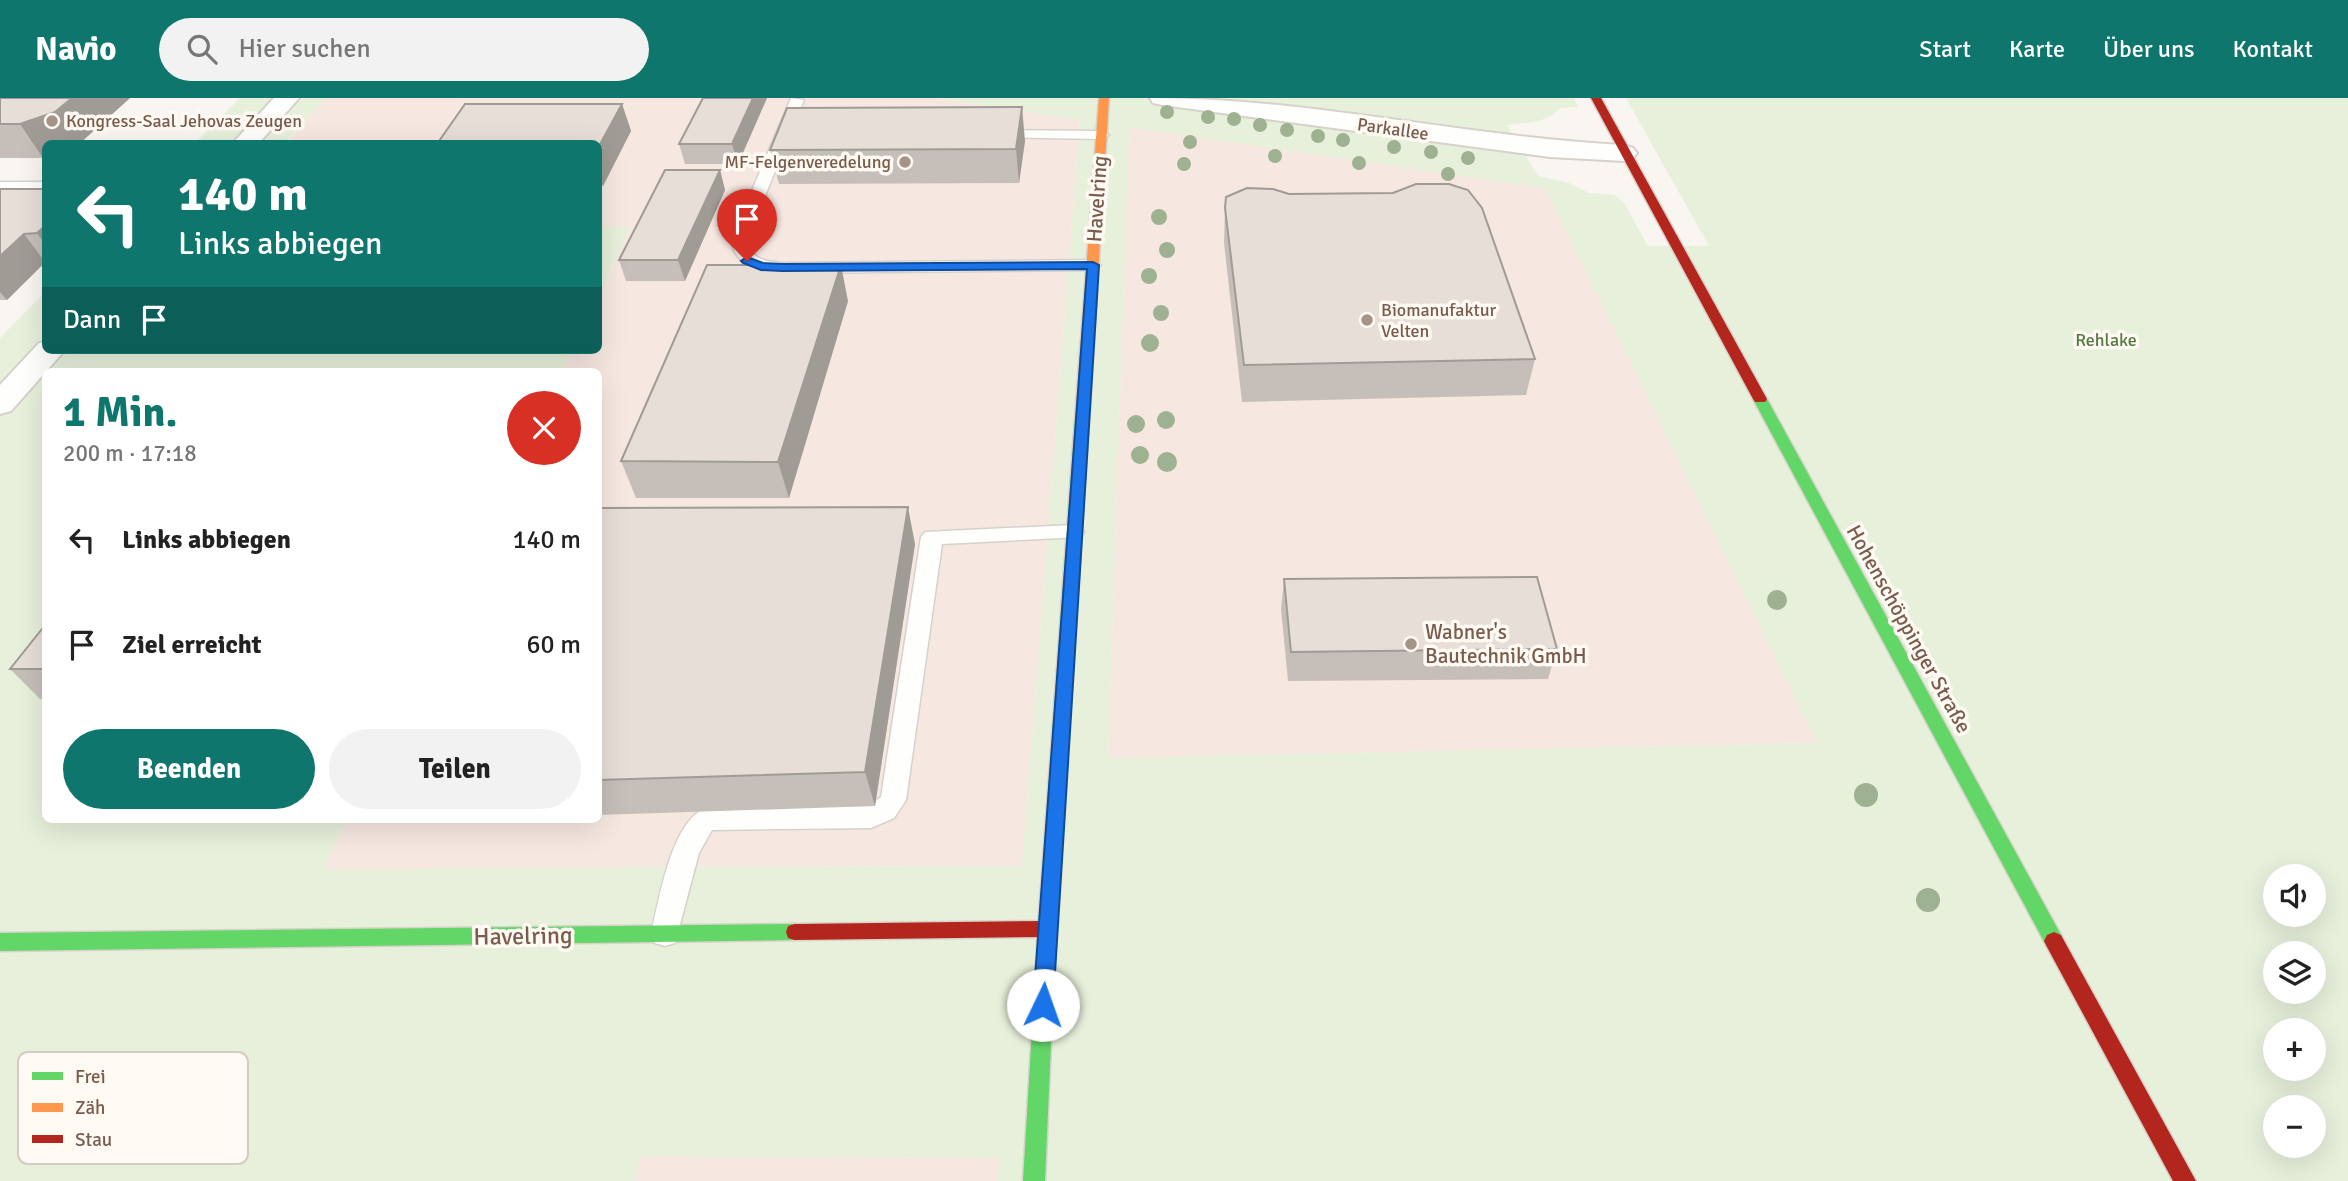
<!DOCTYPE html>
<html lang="de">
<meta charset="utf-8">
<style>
:root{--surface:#fff;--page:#f2f2f2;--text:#222;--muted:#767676;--accent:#0f766e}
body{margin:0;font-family:Signika,sans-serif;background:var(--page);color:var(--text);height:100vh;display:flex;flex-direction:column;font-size:26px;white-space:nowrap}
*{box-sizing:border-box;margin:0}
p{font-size:23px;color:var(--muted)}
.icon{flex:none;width:38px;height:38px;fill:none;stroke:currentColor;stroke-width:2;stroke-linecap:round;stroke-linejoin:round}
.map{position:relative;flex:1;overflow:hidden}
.details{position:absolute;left:42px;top:270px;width:560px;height:455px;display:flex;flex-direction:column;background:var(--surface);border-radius:10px;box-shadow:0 7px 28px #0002}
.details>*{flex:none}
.banner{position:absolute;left:42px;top:42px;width:560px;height:214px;border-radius:10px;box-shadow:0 7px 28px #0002;background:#0f766e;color:#fff;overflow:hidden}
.buttons{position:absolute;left:2263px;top:766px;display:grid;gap:14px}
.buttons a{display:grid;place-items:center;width:63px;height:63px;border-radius:50%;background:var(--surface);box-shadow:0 7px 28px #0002;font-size:35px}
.pin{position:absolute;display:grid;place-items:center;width:60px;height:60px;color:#fff;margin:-72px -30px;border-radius:50% 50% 50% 0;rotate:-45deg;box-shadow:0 0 7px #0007}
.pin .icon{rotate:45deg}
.me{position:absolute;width:77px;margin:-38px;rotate:3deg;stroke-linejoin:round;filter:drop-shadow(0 0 5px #0008)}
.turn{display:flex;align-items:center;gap:24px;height:147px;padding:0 21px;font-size:32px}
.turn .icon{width:91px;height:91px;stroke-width:2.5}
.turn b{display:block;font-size:49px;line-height:60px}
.then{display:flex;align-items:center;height:66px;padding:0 21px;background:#0003;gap:14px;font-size:26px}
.round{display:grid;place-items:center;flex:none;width:74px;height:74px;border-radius:37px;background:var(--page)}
.overview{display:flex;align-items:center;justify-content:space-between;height:119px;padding:0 21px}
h1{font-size:42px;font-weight:800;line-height:52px;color:var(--accent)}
.action{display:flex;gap:14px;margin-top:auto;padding:14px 21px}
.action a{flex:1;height:80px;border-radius:42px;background:var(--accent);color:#fff;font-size:28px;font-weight:800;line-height:80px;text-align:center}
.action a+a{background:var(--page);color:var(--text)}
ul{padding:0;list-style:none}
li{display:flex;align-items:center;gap:21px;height:105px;padding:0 21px}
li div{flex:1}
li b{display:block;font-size:26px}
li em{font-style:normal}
header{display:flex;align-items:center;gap:42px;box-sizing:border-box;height:98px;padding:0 35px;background:var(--accent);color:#fff}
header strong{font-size:33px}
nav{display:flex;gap:38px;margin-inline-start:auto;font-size:24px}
.search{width:490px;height:63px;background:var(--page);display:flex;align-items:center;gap:18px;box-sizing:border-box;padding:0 24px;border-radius:38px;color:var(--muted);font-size:26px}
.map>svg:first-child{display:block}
.commercial{fill:#f6e8e1}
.green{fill:#e7f0db;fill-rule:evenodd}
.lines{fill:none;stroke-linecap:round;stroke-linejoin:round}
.lane-casing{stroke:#d7d1cb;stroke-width:3}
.street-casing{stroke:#d7d1cb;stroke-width:4}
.fast-casing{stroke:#d9d2cb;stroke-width:3}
.slow-casing{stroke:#d9d2cb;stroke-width:3}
.jam-casing{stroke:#d9d2cb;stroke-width:3}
.lane{fill:#fefefd;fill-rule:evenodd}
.street{fill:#fefefd;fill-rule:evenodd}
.fast{fill:#63d668;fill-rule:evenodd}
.slow{fill:#ff974d;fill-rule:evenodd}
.jam{fill:#b3261e;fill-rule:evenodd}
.tree{fill:#9eb190}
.wall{fill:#c6bfb9}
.shaded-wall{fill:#a19b96}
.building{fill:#e6ded7;stroke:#a19b96;stroke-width:2}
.route{fill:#1a73e8;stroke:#114b97;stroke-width:2}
.poi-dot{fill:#a69286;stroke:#fffaf3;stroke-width:2.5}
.labels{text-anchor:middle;stroke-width:7;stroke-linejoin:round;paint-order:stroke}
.far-poi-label{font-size:18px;fill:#7a5c4d;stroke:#fffaf3;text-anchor:start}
.far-street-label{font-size:18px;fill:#7a5c4d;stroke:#fffaf3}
.far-park-label{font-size:18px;fill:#537a41;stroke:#fffaf3}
.street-label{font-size:21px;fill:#7a5c4d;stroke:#fffaf3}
.poi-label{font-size:21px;fill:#7a5c4d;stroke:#fffaf3;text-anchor:start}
.near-street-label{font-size:24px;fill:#7a5c4d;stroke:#fffaf3}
.key{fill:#fffaf3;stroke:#d7cbc1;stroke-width:2}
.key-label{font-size:19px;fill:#7a5c4d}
</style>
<header>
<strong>Navio</strong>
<div class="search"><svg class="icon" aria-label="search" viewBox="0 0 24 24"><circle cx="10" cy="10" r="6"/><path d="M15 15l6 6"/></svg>Hier suchen</div>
<nav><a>Start</a><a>Karte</a><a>Über uns</a><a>Kontakt</a></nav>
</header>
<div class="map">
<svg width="2348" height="1083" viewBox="0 0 2348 1083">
<rect width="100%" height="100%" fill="#f9f5f0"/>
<g class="commercial">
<path d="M 326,0 L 937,0 L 1080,21 L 1022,768 L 322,771 L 347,721 L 598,721 L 598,273 L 562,273 L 572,252 L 598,252 L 599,197 L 631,130 L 599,129 L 598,46 L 285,46 Z"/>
<path d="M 1129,28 L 1545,90 L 1818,645 L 1108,660 Z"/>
<path d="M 640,1058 L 1000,1060 L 998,1083 L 634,1083 Z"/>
</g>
<g class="green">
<path d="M 240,0 L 326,0 L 285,45 L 194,46 Z"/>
<path d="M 937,0 L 1574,0 L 1578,9 L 1561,10 C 1545,26 1527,24 1507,27 L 1538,78 L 1569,85 L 1589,95 L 1615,97 L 1624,105 L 1648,148 L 1709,148 L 1626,0 L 2348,0 L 2348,1083 L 998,1083 L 999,1060 L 641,1058 L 634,1083 L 0,1083 L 0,240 L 45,194 L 46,252 L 572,252 L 562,273 L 46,273 L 46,721 L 347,721 L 323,771 L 1022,768 L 1080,22 ZM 1129,29 L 1545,90 L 1817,645 L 1108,660 ZM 2275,779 L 2314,779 L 2314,817 L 2275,817 ZM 2275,856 L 2314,856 L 2314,894 L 2275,894 ZM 2275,933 L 2314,933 L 2314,971 L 2275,971 ZM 2275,1010 L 2314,1010 L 2314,1048 L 2275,1048 Z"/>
<path d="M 599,129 L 631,129 L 599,197 L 598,129 Z"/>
</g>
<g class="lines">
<g class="lane-casing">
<g id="lane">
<path d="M 791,0 L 804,2 L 747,142 C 751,162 764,163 782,165 L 1093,162 L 1101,167 L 1093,172 L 782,175 C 758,173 736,169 731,142 Z"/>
<path d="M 993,32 L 1102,33 L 1109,37 L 1102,41 L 988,39 L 986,36 Z"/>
<rect x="0" y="84" width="46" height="10"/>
<path d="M 1073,427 L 1080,429 L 1084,434 L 1080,439 L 942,446 L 906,702 L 894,720 L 871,730 L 712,732 L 699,755 L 675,845 L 665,848 L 655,845 L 651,836 C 659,803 671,723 706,710 L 869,708 L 881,699 L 921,439 L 925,434 Z"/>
</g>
</g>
<g class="street-casing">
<g id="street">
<path d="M 274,0 L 299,0 L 258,46 L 232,46 Z"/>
<path d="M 1150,0 C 1309,0 1465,39 1624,47 L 1633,50 L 1637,55 L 1633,60 L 1624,63 L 1550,59 L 1162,7 L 1153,5 Z"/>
<path d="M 46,244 L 46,252 L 65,252 L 11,313 L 0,316 L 0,287 L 39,245 Z"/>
</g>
</g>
<g class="fast-casing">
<g id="fast">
<path d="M 1760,297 L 1767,301 L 2061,837 L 2064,843 L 2061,849 L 2054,852 L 2047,849 L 1753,301 Z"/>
<path d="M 1082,317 L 1089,321 L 1056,831 L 1045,1083 L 1023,1083 L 1038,831 L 1075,321 Z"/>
<path d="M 795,826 L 802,828 L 804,834 L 802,840 L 795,842 L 0,853 L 0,835 Z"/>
</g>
</g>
<g class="slow-casing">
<path id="slow" d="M 1099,0 L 1109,0 L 1089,321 L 1082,325 L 1075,321 Z"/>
</g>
<g class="jam-casing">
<g id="jam">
<path d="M 1591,0 L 1601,0 L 1767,301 L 1765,304 L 1755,304 L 1753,301 Z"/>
<path d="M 1047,823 L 1054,825 L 1056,831 L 1054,837 L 1047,839 L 795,842 L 788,840 L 786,834 L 788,828 L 795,826 Z"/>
<path d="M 2054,834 L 2061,837 L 2196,1083 L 2173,1083 L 2047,849 L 2044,843 L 2047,837 Z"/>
</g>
</g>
<use href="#lane" class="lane"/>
<use href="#street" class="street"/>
<use href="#fast" class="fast"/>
<use href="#slow" class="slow"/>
<use href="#jam" class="jam"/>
</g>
<g class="tree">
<circle cx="1167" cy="14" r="7"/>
<circle cx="1208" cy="19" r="7"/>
<circle cx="1234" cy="21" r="7"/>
<circle cx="1260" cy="27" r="7"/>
<circle cx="1287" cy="32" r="7"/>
<circle cx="1318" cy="38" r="7"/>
<circle cx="1343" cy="42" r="7"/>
<circle cx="1190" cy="44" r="7"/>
<circle cx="1394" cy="49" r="7"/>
<circle cx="1431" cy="54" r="7"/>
<circle cx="1275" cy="58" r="7"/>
<circle cx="1468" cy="60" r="7"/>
<circle cx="1359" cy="65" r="7"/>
<circle cx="1184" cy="66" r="7"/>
<circle cx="1448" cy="76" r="7"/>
<circle cx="1159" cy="119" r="8"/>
<circle cx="1167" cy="152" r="8"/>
<circle cx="1149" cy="178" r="8"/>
<circle cx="1161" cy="215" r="8"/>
<circle cx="1150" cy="245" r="9"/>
<circle cx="1166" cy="322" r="9"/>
<circle cx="1136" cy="326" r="9"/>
<circle cx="1140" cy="357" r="9"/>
<circle cx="1167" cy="364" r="10"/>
<circle cx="1777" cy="502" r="10"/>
<circle cx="1866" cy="697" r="12"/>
<circle cx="1928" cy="802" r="12"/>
</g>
<g class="wall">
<path d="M 0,0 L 130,0 L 79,46 L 43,60 L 0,60 Z"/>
<path d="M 703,0 L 767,0 L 738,66 L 685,66 L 679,46 Z"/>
<path d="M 622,6 L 631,33 L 603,88 L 598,88 L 598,46 Z"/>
<path d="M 1025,43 L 1019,85 L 779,86 L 770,52 Z"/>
<path d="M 720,72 L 725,92 L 685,183 L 626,183 L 619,162 Z"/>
<path d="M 0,91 L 46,91 L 46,164 L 7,202 L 0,202 Z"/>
<path d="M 1225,110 L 1535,261 L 1526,297 L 1242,304 L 1224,145 Z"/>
<path d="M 848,203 L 789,400 L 636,400 L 621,363 Z"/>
<path d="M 598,410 L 915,446 L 875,708 L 598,717 Z"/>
<path d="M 1284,481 L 1557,551 L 1548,581 L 1288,583 L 1281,511 Z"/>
<path d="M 46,526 L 46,601 L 40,601 L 10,571 Z"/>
</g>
<g class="shaded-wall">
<path d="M 72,0 L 130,0 L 79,46 L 46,46 L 46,59 L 43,60 L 20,26 Z"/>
<path d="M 753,0 L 767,0 L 738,66 L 732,46 Z"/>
<path d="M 622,6 L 631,33 L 603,88 L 598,76 L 598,50 Z"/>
<path d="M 1022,9 L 1025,43 L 1019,85 L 1016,51 Z"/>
<path d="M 720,72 L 725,92 L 685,183 L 678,162 Z"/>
<path d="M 46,127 L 46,148 L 37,135 Z"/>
<path d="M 24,136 L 45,164 L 7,202 L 0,194 L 0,158 Z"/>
<path d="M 841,167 L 848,203 L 789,400 L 778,364 Z"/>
<path d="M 908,409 L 915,446 L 875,708 L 865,674 Z"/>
</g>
<g class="building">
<path d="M 0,0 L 72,0 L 55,14 L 20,26 L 0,26 Z"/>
<path d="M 703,0 L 753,0 L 732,46 L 679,46 Z"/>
<path d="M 465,6 L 622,6 L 598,50 L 598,46 L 437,46 Z"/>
<path d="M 1022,9 L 1016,51 L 770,52 L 787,10 Z"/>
<path d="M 665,72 L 720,72 L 678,162 L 619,162 Z"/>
<path d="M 1416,86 L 1449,86 L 1468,92 L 1482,110 L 1535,261 L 1244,267 L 1225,110 L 1226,99 L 1247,90 L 1273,91 L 1289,96 L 1393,95 Z"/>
<path d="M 0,91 L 46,91 L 46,127 L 37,135 L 24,136 L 0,158 Z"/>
<path d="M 707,167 L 841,167 L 778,364 L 621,363 Z"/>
<path d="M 908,409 L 865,674 L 598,682 L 598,410 Z"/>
<path d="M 1537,479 L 1557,551 L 1291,554 L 1284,481 Z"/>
<path d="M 46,526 L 46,571 L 10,571 Z"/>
</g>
<path class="route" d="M 747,159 L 763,165 L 782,166 L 1093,164 L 1099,167 L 1053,907 L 1050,913 L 1043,916 L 1036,913 L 1033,907 L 1087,171 L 782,173 L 761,172 L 743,165 L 741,163 Z"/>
<g class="poi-dot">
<circle cx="52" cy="23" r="7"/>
<circle cx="905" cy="64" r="7"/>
<circle cx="1367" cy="222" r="7"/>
<circle cx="1411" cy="546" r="7"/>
</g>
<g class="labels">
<g class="far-poi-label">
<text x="66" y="29">Kongress-Saal Jehovas Zeugen</text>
<text x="891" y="70" text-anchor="end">MF-Felgenveredelung</text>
<text x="1381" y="218">Biomanufaktur<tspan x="1381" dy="21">Velten</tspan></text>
</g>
<g class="far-street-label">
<text transform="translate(1393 31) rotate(8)" y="6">Parkallee</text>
</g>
<g class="far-park-label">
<text x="2106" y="248">Rehlake</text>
</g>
<g class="street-label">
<text transform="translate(1097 101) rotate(-86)" y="7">Havelring</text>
<text transform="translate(1909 531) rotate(61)" y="7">Hohenschöppinger Straße</text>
</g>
<g class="poi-label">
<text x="1425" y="541">Wabner's<tspan x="1425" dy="24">Bautechnik GmbH</tspan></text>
</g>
<g class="near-street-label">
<text transform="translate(523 838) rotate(-1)" y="8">Havelring</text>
</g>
</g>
<rect x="18" y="954" width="230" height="112" rx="10" class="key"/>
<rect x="32" y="974" width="31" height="8" fill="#63d668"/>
<rect x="32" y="1005" width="31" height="9" fill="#ff974d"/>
<rect x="32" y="1037" width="31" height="8" fill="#b3261e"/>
<g class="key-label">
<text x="75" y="985">Frei</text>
<text x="75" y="1016">Zäh</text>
<text x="75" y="1048">Stau</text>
</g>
</svg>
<div class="buttons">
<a><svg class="icon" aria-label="sound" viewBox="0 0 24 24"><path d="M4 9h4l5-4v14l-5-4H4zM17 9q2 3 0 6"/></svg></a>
<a><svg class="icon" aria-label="layers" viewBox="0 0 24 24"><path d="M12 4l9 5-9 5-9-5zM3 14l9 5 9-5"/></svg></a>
<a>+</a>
<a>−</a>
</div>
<div class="pin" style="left:747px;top:163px;background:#d93025"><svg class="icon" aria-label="arrive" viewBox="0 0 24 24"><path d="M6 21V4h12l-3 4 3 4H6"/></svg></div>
<svg class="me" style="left:1043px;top:907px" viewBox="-20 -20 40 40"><circle r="19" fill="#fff"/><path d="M0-13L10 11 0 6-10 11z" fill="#1a73e8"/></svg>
<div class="banner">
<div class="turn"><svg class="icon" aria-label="left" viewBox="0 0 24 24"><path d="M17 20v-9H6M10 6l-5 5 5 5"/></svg><div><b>140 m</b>Links abbiegen</div></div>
<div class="then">Dann<svg class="icon" aria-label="arrive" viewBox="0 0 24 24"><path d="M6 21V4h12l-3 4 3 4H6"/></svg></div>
</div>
<section class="details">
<div class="overview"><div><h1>1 Min.</h1><p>200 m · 17:18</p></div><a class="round" style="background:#d93025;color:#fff"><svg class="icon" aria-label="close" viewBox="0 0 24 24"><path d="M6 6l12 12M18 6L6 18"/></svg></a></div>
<ul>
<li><svg class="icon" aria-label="left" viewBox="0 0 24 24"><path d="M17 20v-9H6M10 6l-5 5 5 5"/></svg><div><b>Links abbiegen</b></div><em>140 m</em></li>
<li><svg class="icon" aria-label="arrive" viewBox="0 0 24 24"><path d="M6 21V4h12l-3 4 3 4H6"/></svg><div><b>Ziel erreicht</b></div><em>60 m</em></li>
</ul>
<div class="action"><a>Beenden</a><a>Teilen</a></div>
</section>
</div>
